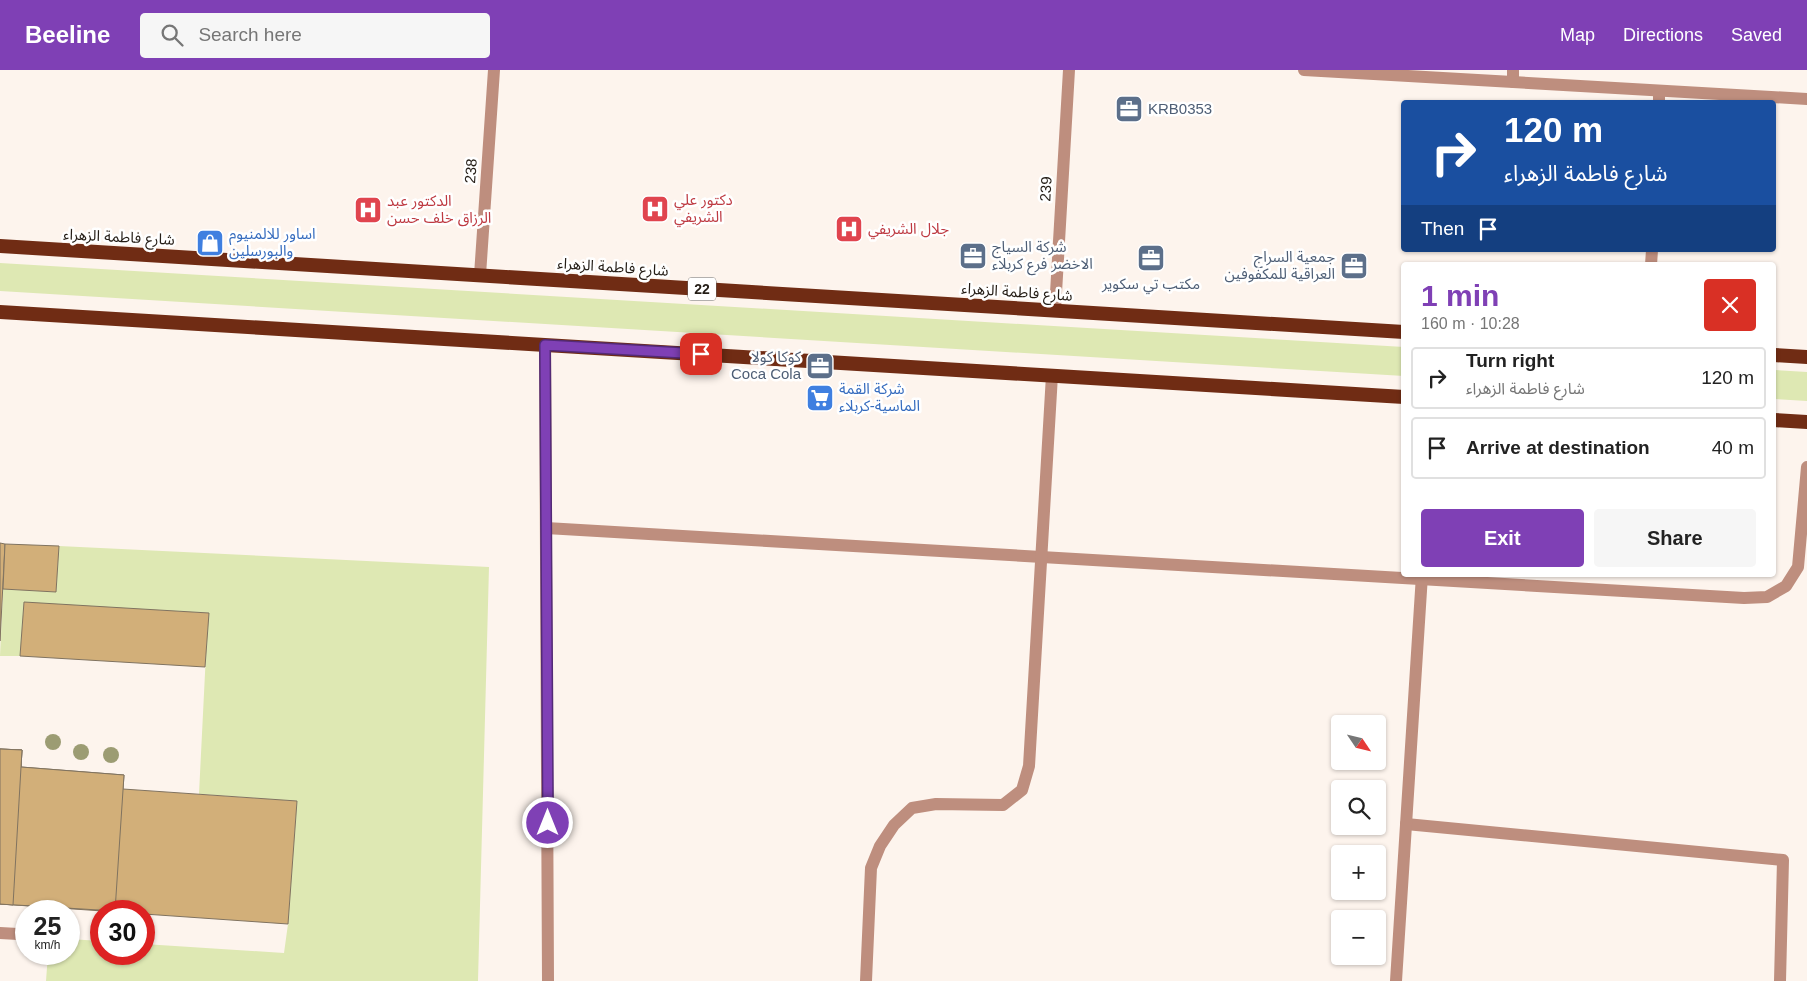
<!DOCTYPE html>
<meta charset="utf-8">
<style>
:root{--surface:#fff;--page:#f6f6f6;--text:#222;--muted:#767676;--line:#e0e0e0;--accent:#7f40b5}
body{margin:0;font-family:Arial,"Noto Sans Arabic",sans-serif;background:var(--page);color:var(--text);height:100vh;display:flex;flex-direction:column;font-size:19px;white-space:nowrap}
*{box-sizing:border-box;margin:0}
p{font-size:16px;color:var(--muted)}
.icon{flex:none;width:28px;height:28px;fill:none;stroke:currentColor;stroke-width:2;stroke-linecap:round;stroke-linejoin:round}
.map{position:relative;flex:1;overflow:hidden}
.drawer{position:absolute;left:1401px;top:192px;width:375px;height:315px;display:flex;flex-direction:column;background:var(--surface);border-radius:5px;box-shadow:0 1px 4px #0004}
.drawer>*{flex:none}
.top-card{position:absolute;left:1401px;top:30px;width:375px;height:152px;border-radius:5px;box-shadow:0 1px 4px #0004;background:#1a4fa0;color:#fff;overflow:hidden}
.needle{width:32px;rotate:125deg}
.buttons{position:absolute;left:1331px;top:645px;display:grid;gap:10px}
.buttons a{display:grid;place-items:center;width:55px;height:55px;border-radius:5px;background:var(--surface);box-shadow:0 1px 4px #0004;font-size:25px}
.speed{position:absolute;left:15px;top:830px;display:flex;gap:10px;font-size:25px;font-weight:700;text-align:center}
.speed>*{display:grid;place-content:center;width:65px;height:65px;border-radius:50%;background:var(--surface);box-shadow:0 1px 4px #0004;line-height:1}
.speed small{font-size:12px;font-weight:400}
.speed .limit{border:8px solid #d22;background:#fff;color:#111}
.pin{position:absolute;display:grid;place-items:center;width:42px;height:42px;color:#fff;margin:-21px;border-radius:10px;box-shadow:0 2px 8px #0006}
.me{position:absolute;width:55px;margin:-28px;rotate:0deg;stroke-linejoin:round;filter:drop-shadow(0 0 4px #0008)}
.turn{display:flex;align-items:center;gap:18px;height:105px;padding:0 20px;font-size:22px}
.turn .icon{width:65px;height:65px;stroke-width:2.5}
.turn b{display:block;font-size:35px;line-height:42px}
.then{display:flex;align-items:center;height:48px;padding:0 20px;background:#0003;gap:10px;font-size:19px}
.round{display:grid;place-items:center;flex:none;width:52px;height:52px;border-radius:5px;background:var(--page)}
.summary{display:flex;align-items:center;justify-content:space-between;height:85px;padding:0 20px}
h1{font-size:30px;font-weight:800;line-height:38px;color:var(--accent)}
.action{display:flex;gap:10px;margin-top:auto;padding:10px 20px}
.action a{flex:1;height:58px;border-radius:5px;background:var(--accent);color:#fff;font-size:20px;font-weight:800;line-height:58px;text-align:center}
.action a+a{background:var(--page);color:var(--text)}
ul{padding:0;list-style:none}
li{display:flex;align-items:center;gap:15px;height:62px;margin:0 10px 8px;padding:0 10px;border:2px solid var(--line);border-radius:5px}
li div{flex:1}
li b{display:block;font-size:19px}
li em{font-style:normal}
header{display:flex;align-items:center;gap:30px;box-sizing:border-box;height:70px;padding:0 25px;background:var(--accent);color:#fff}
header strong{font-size:24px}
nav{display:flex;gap:28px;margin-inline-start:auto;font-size:18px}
.search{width:350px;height:45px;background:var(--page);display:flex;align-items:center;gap:12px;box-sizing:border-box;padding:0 18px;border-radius:5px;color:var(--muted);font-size:19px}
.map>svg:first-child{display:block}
.green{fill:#dee8b3}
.building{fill:#d2af79;stroke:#807360}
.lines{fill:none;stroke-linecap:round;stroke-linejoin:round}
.service{stroke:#be8e7e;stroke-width:12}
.minor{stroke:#be8e7e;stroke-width:12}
.tertiary{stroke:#be8e7e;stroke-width:12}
.trunk{stroke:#702c14;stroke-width:14}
.tree{fill:#9c9c73}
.route-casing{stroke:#532a76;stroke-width:12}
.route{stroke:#7f40b5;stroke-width:9}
.labels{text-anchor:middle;stroke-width:5;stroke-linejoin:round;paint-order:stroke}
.shield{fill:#fff;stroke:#66615c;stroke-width:1}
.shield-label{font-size:14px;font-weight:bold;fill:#241d16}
.service-label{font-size:15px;fill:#4e5e75;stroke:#fff;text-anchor:start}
.street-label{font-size:15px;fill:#241d16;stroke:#fff}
.health-label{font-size:15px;fill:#be3a42;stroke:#fff;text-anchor:start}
.shop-label{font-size:15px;fill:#366cbe;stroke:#fff;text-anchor:start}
</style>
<header>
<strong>Beeline</strong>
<div class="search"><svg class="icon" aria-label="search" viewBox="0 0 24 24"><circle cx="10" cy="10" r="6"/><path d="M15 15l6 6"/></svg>Search here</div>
<nav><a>Map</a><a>Directions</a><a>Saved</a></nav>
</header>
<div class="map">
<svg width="1807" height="911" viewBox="0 0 1807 911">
<rect width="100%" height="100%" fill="#fdf4ed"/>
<g class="green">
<path d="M 0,193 L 1404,277 L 1404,306 L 0,221 Z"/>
<path d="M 1774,300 L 1807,302 L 1807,331 L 1774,329 Z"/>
<path d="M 59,476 L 489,497 L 478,911 L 46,911 L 48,884 L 69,884 L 69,869 L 101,871 L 101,884 L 144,884 L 144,874 L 284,883 L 288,854 L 297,731 L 199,724 L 208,543 L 24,533 L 20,586 L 0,586 L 3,519 L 56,522 Z"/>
</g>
<g class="building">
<path d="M 0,473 L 5,474 L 0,571 Z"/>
<path d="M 5,474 L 59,476 L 56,522 L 3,519 Z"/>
<path d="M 24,532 L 209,543 L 205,597 L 20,586 Z"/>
<path d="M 0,679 L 22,680 L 21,697 L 124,705 L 123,719 L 297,731 L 288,854 L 144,844 L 144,841 L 103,841 L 0,834 Z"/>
<path d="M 0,679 L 22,680 L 21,697 L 124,705 L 115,841 L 0,834 Z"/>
<path d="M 0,679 L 22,680 L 13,835 L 0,834 Z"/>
</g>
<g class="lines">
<g class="service">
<path d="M 546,458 L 1744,528 L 1767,527 L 1786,516 L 1798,497 L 1807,397"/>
<path d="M 0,863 L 18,864"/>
<path d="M 866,911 L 871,798 L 880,776 L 894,755 L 912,738 L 936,734 L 1003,735 L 1022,720 L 1029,696 L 1052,305"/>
</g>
<g class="minor">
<path d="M 1513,12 L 1513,0"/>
<path d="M 1659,32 L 1659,21"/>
<path d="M 1651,195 L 1652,180"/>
<path d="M 480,205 L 494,0"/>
<path d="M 1055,240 L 1069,0"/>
<path d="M 545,275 L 548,911"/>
<path d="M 1406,754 L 1783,790 L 1780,911"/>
<path d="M 1396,911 L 1422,505"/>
</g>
<path class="tertiary" d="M 1304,0 L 1807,29"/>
<g class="trunk">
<path d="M 0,176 L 1404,262"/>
<path d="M 0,242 L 1404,327"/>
<path d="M 1774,285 L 1807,287"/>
<path d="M 1774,350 L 1807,352"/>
</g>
</g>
<g class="tree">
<circle cx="53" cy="672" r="8"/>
<circle cx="81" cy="682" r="8"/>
<circle cx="111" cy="685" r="8"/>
</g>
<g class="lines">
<g class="route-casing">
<path id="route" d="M 548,753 L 545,275 L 701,284"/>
</g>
<use href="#route" class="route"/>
</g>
<defs>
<g id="office-square" transform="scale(1.4375)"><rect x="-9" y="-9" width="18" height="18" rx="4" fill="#5c6f8a" stroke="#fff"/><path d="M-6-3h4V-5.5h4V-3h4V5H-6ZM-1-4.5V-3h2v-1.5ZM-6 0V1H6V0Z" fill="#fff"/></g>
<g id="hospital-square" transform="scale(1.4375)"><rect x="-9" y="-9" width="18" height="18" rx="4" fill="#e0444e" stroke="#fff"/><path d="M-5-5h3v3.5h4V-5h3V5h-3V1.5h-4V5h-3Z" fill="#fff"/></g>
<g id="shop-square" transform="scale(1.4375)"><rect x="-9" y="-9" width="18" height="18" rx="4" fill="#3f7fe0" stroke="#fff"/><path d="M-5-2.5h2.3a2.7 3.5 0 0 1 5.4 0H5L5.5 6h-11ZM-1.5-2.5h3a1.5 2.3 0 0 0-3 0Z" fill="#fff"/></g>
<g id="supermarket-square" transform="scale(1.4375)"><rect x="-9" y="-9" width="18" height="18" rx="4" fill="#3f7fe0" stroke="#fff"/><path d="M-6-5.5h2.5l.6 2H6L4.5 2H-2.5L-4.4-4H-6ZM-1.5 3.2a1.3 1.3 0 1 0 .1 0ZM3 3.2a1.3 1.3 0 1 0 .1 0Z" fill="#fff"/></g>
</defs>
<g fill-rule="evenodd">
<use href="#office-square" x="1129" y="39"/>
<use href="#hospital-square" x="655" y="139"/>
<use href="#hospital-square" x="368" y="140"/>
<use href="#hospital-square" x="849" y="159"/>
<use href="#shop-square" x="210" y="173"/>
<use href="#office-square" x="973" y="186"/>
<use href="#office-square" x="1151" y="188"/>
<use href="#office-square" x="1354" y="196"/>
<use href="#office-square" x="820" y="296"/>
<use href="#supermarket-square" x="820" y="328"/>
</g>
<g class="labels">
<rect class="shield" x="688" y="207.5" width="28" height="23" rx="4"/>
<g class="shield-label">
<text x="702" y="224">22</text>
</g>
<g class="service-label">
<text x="1148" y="44">KRB0353</text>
<text x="992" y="182">شركة السياج<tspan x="992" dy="17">الاخضر فرع كربلاء</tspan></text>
<text x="1335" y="192" text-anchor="end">جمعية السراج<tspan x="1335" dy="17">العراقية للمكفوفين</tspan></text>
<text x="1151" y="219" text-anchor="middle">مكتب تي سكوير</text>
<text x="801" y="292" text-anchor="end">كوكا كولا<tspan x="801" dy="17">Coca Cola</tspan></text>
</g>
<g class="street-label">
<text transform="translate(471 101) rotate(-86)" y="5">238</text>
<text transform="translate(1046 119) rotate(-87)" y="5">239</text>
<text transform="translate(119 167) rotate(3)" y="5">شارع فاطمة الزهراء</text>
<text transform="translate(613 197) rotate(4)" y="5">شارع فاطمة الزهراء</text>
<text transform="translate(1017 222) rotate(4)" y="5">شارع فاطمة الزهراء</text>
</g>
<g class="health-label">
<text x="674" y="135">دكتور علي<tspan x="674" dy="17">الشريفي</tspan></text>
<text x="387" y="136">الدكتور عبد<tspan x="387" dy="17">الرزاق خلف حسن</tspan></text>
<text x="868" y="164">جلال الشريفي</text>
</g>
<g class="shop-label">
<text x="229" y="169">اساور للالمنيوم<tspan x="229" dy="17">والبورسلين</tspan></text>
<text x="839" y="324">شركة القمة<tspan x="839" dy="17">الماسية-كربلاء</tspan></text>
</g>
</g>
</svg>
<div class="buttons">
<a><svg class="needle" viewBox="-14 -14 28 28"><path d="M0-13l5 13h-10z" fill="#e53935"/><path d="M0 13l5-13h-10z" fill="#767676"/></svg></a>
<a><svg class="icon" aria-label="search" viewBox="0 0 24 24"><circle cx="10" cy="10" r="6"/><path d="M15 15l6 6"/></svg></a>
<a>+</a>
<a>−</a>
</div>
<div class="speed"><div>25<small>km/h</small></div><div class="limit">30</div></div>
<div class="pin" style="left:701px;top:284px;background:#d93025"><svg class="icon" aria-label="arrive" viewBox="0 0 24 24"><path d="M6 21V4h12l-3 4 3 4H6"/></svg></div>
<svg class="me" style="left:548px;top:753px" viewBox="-20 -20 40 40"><circle r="17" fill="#7f40b5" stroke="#fff" stroke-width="3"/><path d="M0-11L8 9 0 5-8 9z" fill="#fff"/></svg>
<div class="top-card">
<div class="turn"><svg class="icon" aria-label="right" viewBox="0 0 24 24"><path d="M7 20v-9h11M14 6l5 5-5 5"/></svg><div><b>120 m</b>شارع فاطمة الزهراء</div></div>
<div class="then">Then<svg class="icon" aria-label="arrive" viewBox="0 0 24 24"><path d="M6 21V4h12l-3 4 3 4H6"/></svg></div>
</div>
<section class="drawer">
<div class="summary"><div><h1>1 min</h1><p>160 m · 10:28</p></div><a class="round" style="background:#d93025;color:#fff"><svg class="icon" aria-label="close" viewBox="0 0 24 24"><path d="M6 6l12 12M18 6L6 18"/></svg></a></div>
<ul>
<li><svg class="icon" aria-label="right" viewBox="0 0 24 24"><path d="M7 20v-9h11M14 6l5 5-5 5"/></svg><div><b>Turn right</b><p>شارع فاطمة الزهراء</p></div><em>120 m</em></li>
<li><svg class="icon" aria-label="arrive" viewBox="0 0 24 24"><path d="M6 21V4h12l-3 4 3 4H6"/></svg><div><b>Arrive at destination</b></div><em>40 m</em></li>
</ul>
<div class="action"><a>Exit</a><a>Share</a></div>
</section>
</div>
